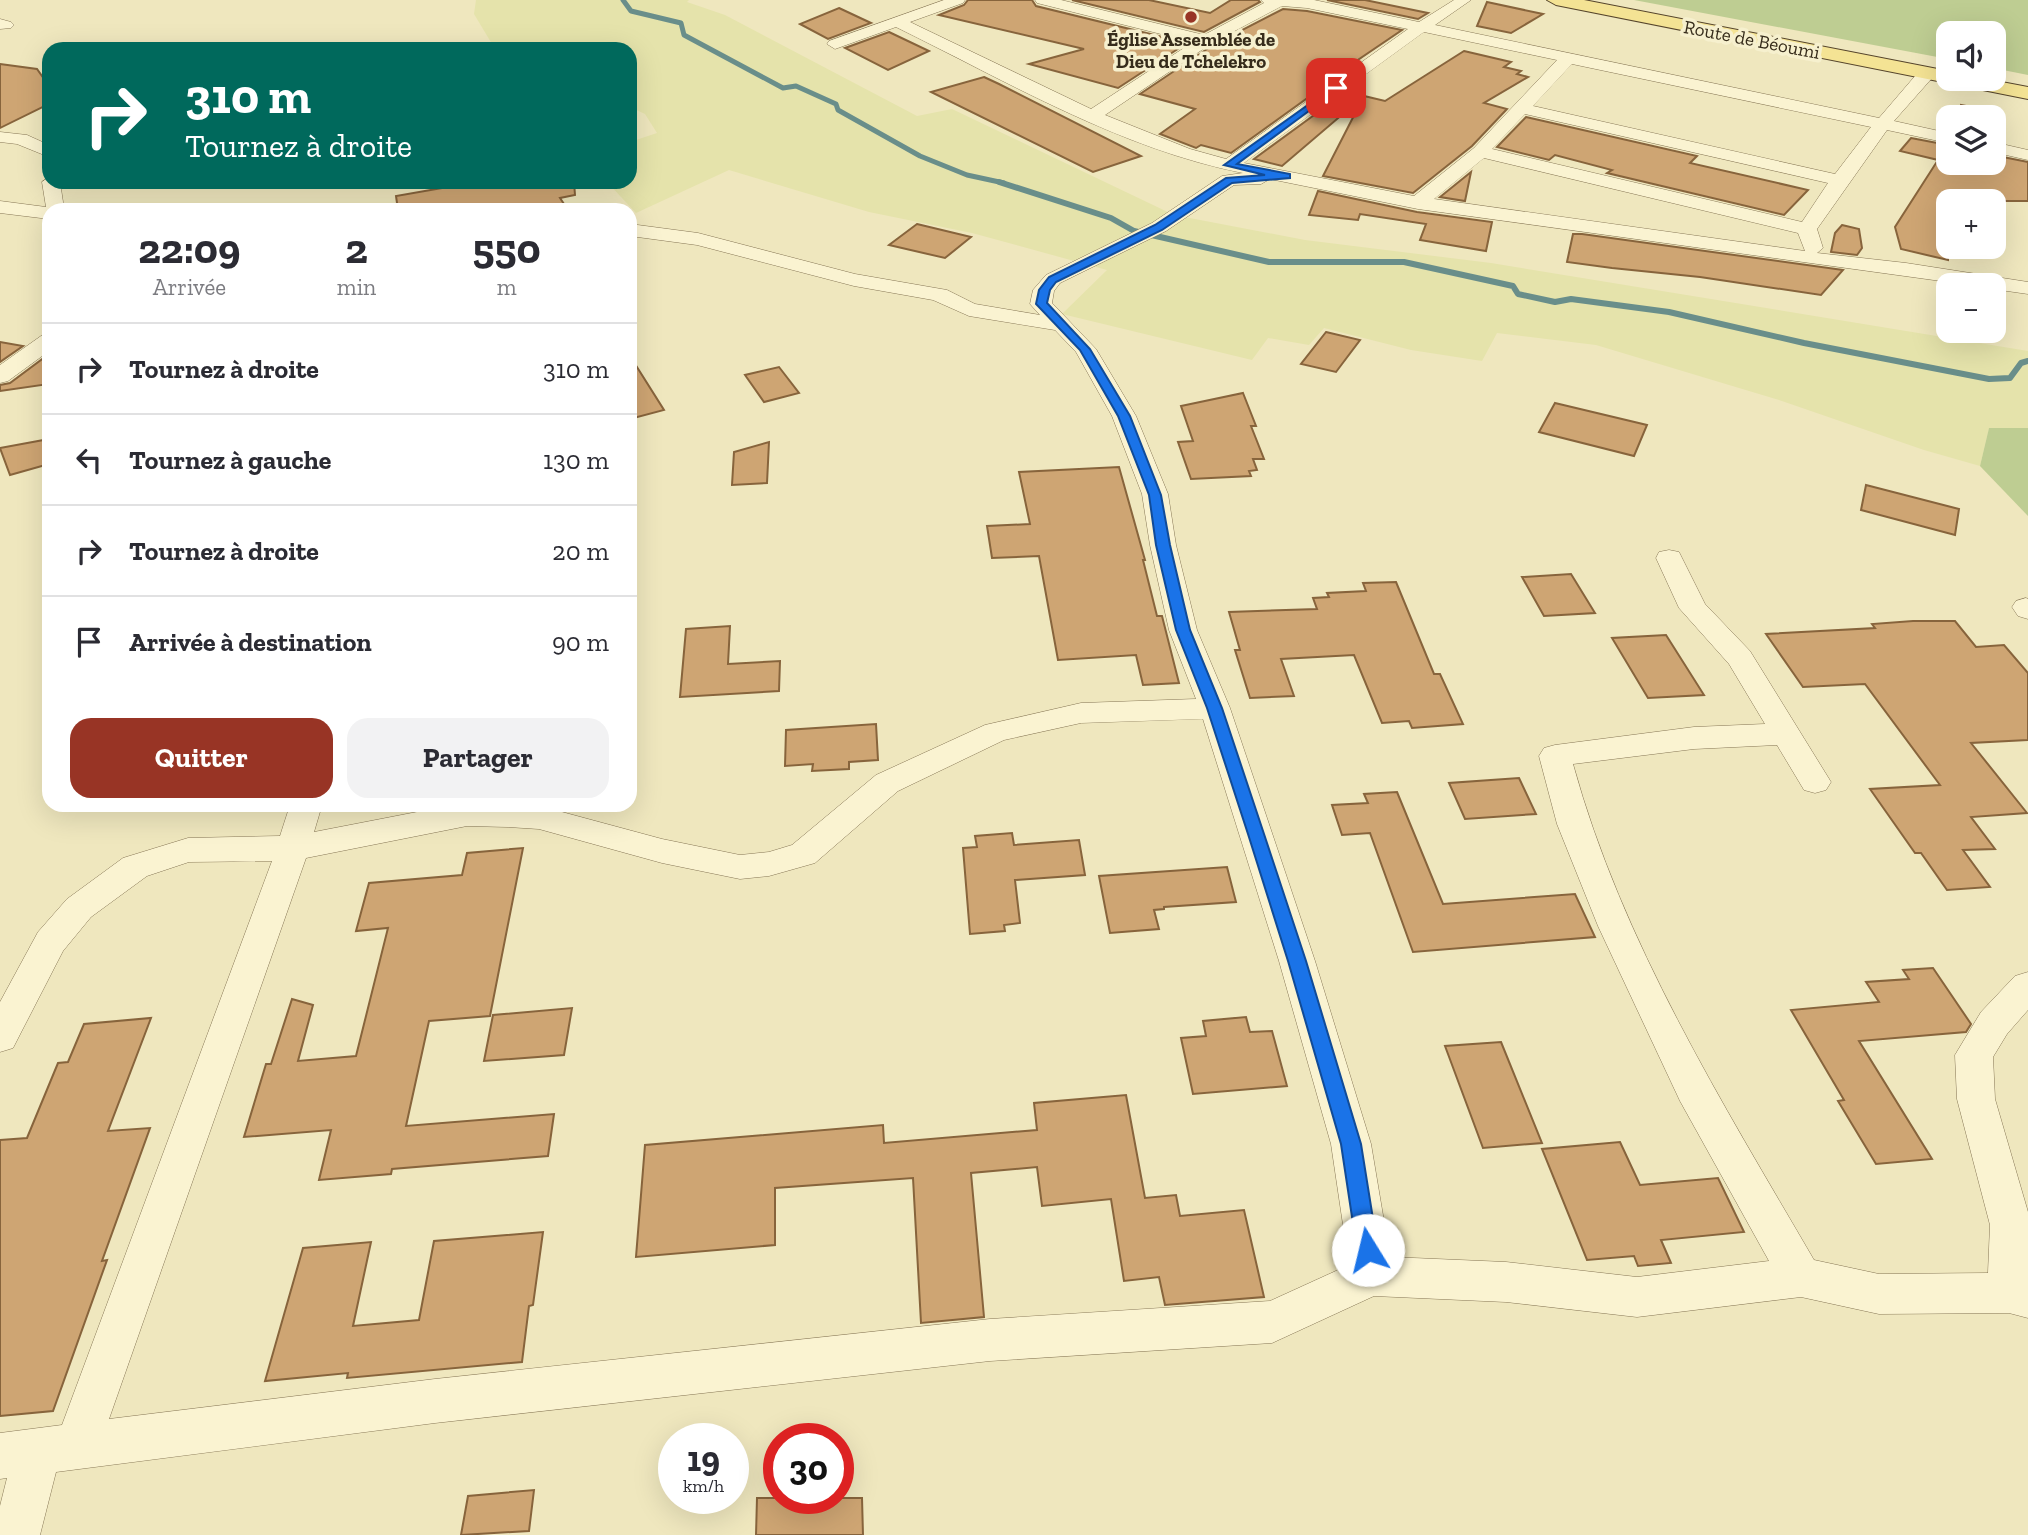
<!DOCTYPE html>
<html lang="fr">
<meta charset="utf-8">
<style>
:root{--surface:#fff;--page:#f2f2f3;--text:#2b2b33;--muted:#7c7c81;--line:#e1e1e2;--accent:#983425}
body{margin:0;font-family:"Zilla Slab",serif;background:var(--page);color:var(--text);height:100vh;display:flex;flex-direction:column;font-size:26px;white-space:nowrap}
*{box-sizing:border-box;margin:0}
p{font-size:23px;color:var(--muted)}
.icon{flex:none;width:38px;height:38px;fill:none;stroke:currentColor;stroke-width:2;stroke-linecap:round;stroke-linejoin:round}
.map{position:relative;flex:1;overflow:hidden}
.side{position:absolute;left:42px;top:203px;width:595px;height:609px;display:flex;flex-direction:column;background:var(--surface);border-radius:21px;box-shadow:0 7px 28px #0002}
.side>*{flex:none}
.banner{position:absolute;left:42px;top:42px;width:595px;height:147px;border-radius:21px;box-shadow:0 7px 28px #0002;background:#00695c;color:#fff;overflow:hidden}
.buttons{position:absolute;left:1936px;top:21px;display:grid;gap:14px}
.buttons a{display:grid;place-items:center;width:70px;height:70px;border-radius:14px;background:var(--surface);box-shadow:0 7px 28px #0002;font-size:35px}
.speed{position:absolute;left:658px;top:1423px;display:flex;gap:14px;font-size:35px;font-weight:700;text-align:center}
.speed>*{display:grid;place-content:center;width:91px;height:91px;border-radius:50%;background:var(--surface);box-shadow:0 7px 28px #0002;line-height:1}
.speed small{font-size:18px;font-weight:400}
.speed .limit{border:10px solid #d22;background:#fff;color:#111}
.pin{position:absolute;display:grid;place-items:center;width:60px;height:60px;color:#fff;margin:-30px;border-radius:14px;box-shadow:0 4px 10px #0006}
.me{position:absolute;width:77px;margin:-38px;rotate:351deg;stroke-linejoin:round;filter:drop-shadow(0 0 5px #0008)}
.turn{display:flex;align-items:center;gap:24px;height:147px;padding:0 28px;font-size:32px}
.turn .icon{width:91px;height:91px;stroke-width:2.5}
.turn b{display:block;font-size:49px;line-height:60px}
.eta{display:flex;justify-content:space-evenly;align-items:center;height:119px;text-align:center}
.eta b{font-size:42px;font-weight:700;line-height:49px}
.primary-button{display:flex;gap:14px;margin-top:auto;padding:14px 28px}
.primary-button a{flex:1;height:80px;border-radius:21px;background:var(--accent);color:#fff;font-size:28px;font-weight:700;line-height:80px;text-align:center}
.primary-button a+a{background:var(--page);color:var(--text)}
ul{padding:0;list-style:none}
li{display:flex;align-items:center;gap:21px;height:91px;padding:0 28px;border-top:2px solid var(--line)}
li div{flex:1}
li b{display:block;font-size:26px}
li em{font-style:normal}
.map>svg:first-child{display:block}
.farmland{fill:#e5e3ab}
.green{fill:#becd92}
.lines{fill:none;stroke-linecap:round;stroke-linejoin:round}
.stream-far1{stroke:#698e8a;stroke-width:5}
.stream{stroke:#698e8a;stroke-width:6}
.building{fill:#cea573;stroke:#87643c;stroke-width:2}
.street-casing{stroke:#877756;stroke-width:1}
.primary-casing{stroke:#55442b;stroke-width:2}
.street{fill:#faf3d1;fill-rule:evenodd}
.primary{fill:#f4e394;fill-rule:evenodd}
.route{fill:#1a73e8;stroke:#114b97;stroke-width:2}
.poi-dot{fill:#983425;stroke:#f6f0ce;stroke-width:2.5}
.labels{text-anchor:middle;stroke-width:7;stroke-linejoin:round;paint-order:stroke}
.far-poi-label{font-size:19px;font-weight:bold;fill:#362c1b;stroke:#f6f0ce}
.far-street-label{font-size:19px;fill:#362c1b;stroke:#f6f0ce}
</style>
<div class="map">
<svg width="2028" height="1535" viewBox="0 0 2028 1535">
<rect width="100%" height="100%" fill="#efe7be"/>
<path class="farmland" d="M 476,0 L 689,0 L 687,2 L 725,15 L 917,116 L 952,109 L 1174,215 L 1305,240 L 1491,263 L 2028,351 L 2028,428 L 1989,428 L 1980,466 L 1924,450 L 1779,400 L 1596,345 L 1497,333 L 1482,361 L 1411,350 L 1324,328 L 1309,345 L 1268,338 L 1252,360 L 1062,314 L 1107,270 L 972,233 L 869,212 L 729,170 L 636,213 L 607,182 L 630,182 L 630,142 L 657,133 L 645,114 L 630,107 L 630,49 L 495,49 L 474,14 Z"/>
<g class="green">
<path d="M 1634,0 L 2028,0 L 2028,75 L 1993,68 L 1993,33 L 1948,33 L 1948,59 Z"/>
<path d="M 1989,428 L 2028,428 L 2028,516 L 1980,466 Z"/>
</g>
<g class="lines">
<path class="stream-far1" d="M 623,0 L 631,11 L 681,23 L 684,35 L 783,88 L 796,86 L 836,104 L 838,110 L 920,156 L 967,175 L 1004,183"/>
<path class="stream" d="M 999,182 L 1111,218 L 1134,231 L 1269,262 L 1404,262 L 1513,286 L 1518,294 L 1555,302 L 1571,299 L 1669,312 L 1804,343 L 1989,379 L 2010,378 L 2021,363 L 2028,361"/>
</g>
<g class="building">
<path d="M 968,0 L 1032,0 L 1036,6 L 1187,43 L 1118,88 L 1029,64 L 1084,49 L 939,15 L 964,5 Z"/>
<path d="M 1072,0 L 1149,0 L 1210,13 L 1231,0 L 1258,0 L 1260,2 L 1204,32 Z"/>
<path d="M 1327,0 L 1365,0 L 1428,13 L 1418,19 Z"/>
<path d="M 1487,2 L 1543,14 L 1511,33 L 1477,26 Z"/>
<path d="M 839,8 L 871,23 L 828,39 L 800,24 Z"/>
<path d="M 1283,9 L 1307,11 L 1402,30 L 1321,85 L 1324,86 L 1231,153 L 1201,145 L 1196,148 L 1160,134 L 1195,109 L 1140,94 L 1213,45 Z"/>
<path d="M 889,32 L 929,51 L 888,70 L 845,48 Z"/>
<path d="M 1464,51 L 1511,62 L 1504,67 L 1521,71 L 1517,74 L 1528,77 L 1484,103 L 1507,109 L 1472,146 L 1413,193 L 1323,176 L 1364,96 L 1385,101 Z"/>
<path d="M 0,64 L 37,69 L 49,86 L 49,104 L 0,128 Z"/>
<path d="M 984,77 L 999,84 L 1141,156 L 1093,172 L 931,92 Z"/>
<path d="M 1347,91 L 1364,96 L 1282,166 L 1254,159 Z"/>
<path d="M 1961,105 L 1997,112 L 1994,122 L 2005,124 L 2004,142 L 1993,140 L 1993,117 L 1957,117 Z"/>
<path d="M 1526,117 L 1697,156 L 1690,163 L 1808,190 L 1784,215 L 1607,173 L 1612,170 L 1555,155 L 1549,160 L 1497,147 Z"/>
<path d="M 1911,138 L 1948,145 L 1948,163 L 1993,163 L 1993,155 L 2028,162 L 2028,201 L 1948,201 L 1948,260 L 1901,249 L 1895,227 L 1938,160 L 1900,151 Z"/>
<path d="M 1471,172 L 1465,201 L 1440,197 Z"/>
<path d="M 438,182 L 574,182 L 575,195 L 560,198 L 568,210 L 523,210 L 520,205 L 496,210 L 398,210 L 396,196 L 442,188 Z"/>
<path d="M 1318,191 L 1417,212 L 1492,222 L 1486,251 L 1420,240 L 1426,224 L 1360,214 L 1358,220 L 1309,215 Z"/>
<path d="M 917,224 L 971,237 L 945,258 L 889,245 Z"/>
<path d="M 1842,225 L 1859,229 L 1862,248 L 1857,255 L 1831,252 L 1835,233 Z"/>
<path d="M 1573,234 L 1582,234 L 1843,270 L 1821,295 L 1700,277 L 1612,268 L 1567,262 Z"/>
<path d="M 1326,332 L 1360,340 L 1336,372 L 1301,364 Z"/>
<path d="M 0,342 L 23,346 L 0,362 Z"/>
<path d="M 49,354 L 49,384 L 0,391 L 0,385 L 10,383 Z"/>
<path d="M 630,356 L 664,410 L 630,419 Z"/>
<path d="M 779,367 L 799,393 L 764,402 L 745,375 Z"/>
<path d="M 1243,393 L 1256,426 L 1251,426 L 1264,459 L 1253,459 L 1257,470 L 1249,471 L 1251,476 L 1191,479 L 1178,442 L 1193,441 L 1181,406 Z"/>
<path d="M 1555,403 L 1647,425 L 1634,456 L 1539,432 Z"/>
<path d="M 49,439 L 49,464 L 10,475 L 0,448 Z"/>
<path d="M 769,442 L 767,483 L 732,485 L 734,452 Z"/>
<path d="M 1119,467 L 1145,560 L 1143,560 L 1157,616 L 1162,616 L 1179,683 L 1143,685 L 1136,655 L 1058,660 L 1039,556 L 992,558 L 987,526 L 1030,524 L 1019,472 Z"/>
<path d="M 1866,485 L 1959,509 L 1955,535 L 1861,510 Z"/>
<path d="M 1571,574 L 1595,613 L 1544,616 L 1522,577 Z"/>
<path d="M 1396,582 L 1434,674 L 1440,674 L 1463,724 L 1412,728 L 1409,721 L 1382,723 L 1354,655 L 1281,659 L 1294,696 L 1250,698 L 1235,650 L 1240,650 L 1229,612 L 1317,609 L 1313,598 L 1329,597 L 1327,593 L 1366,591 L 1363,583 Z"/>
<path d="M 1913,621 L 1955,621 L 1976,647 L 2004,645 L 2028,673 L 2028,740 L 1971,743 L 2027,813 L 1971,817 L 1995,849 L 1963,850 L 1990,887 L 1947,890 L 1921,853 L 1915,853 L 1870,789 L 1940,785 L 1865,684 L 1803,687 L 1766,634 L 1875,628 L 1872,624 Z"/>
<path d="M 730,626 L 728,664 L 780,661 L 779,691 L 680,697 L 686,629 Z"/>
<path d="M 1666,635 L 1704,695 L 1648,698 L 1612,638 Z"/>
<path d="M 876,724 L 878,760 L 849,762 L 849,769 L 812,771 L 813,764 L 785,766 L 786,730 Z"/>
<path d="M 1519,778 L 1536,814 L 1465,819 L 1449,783 Z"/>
<path d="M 1397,792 L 1443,904 L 1575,894 L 1595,937 L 1413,952 L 1370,833 L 1342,835 L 1332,805 L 1368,803 L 1364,794 Z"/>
<path d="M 1012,833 L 1014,845 L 1079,840 L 1085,875 L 1015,880 L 1020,923 L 1004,925 L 1005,931 L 970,934 L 963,848 L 977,847 L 975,836 Z"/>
<path d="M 523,848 L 490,1016 L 429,1021 L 406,1126 L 554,1114 L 548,1156 L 392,1169 L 391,1174 L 319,1180 L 331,1130 L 244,1137 L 266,1064 L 271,1064 L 292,999 L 313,1005 L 298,1061 L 356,1056 L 388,928 L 356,931 L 369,883 L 462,875 L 467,853 Z"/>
<path d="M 1227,867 L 1236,902 L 1164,907 L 1164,909 L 1154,910 L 1159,929 L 1110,933 L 1099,876 Z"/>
<path d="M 1933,968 L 1971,1024 L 1966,1032 L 1859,1041 L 1932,1159 L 1876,1164 L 1838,1101 L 1844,1100 L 1791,1010 L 1879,1002 L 1866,982 L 1909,979 L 1903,970 Z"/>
<path d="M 572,1008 L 564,1055 L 484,1061 L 493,1015 Z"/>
<path d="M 1246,1017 L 1250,1032 L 1272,1031 L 1287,1086 L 1193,1094 L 1181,1038 L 1206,1036 L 1203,1021 Z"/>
<path d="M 151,1018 L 108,1131 L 150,1128 L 102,1261 L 107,1260 L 53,1411 L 0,1416 L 0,1140 L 27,1138 L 58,1063 L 68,1062 L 84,1024 Z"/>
<path d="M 1501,1042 L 1542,1143 L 1483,1148 L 1445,1046 Z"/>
<path d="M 1126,1095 L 1145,1198 L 1176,1195 L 1180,1216 L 1244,1210 L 1264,1297 L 1165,1305 L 1159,1277 L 1124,1281 L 1111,1199 L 1042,1206 L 1037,1167 L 971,1173 L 984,1317 L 921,1323 L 913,1178 L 775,1188 L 775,1245 L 636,1257 L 645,1145 L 883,1125 L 884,1143 L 1037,1130 L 1034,1103 Z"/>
<path d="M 1620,1142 L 1640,1185 L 1718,1178 L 1744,1232 L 1661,1240 L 1671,1263 L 1638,1266 L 1634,1256 L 1587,1260 L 1542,1149 Z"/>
<path d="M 543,1232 L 533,1305 L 529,1306 L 522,1362 L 347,1378 L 348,1373 L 265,1381 L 303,1248 L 371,1242 L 353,1326 L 419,1320 L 434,1241 Z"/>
<path d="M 534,1490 L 529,1531 L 461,1535 L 468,1496 Z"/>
<path d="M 757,1498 L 862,1498 L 863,1535 L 756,1535 Z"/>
</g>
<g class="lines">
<g class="street-casing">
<g id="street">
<path d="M 944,0 L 965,0 L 963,3 L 910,22 L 1091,109 L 1193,42 L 1037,3 L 1035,0 L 1061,0 L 1204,35 L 1264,3 L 1261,0 L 1314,0 L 1419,22 L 1454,0 L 1471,0 L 1435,25 L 1879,118 L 1921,69 L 1933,69 L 1935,73 L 1933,77 L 1894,121 L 1948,133 L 1948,143 L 1887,130 L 1817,229 L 1823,248 L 1817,253 L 1906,263 L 2028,282 L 2028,294 L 1993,289 L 1993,285 L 1970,285 L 1418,209 L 1270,179 L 1261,184 L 1234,185 L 1166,231 L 1060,283 L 1054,291 L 1052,303 L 1096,349 L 1136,416 L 1168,494 L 1176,545 L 1197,630 L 1230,708 L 1315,961 L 1371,1144 L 1390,1257 L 1506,1262 L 1637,1277 L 1769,1261 L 1680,1101 L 1598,926 L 1557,824 L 1539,756 L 1544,748 L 1555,745 L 1694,727 L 1765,724 L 1729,664 L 1679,608 L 1656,558 L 1659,552 L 1669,550 L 1679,552 L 1705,604 L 1750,651 L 1831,782 L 1826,790 L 1815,793 L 1804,790 L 1777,745 L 1694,749 L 1573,764 C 1622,942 1722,1102 1814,1260 L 1879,1274 L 1988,1273 L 1990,1225 L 1957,1099 L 1955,1055 L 1981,1012 L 2015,976 L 2028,972 L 2028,1010 L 2007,1034 L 1993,1057 L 1995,1099 L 2028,1212 L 2028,1318 L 2009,1313 L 1879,1314 L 1801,1297 L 1637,1317 L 1506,1302 L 1374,1296 L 1272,1343 L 990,1361 L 435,1423 L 56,1472 L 40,1535 L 0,1535 L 0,1506 L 7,1478 L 0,1479 L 0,1433 L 62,1425 L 272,861 L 189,862 L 147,876 L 91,917 L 63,951 L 13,1048 L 0,1052 L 0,1002 L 38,932 L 67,899 L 123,858 L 188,838 L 280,836 L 290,805 L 322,805 L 314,832 L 453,805 L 536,805 L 662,839 L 740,855 L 769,852 L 792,845 L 876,775 L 985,725 L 1081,703 L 1196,699 L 1169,630 L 1150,545 L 1142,494 L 1112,416 L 1076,352 L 1055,330 L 969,316 L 933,300 L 854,286 L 697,245 L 630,236 L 630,224 L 698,233 L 855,274 L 947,290 L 975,304 L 1040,315 L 1030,304 L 1033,290 L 1046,275 L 1152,223 L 1222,176 L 1243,173 C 1121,149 1008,82 896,27 L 835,49 L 827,44 L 829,41 ZM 1282,6 L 1307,8 L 1408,29 L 1226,159 L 1190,149 L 1105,115 L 1212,43 ZM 1424,32 L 1557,60 L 1474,148 L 1414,196 L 1244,163 ZM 1572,64 L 1871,127 L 1835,174 L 1533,106 ZM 1525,114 L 1828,183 L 1802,222 L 1492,149 ZM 1484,158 L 1798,233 L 1805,251 L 1434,199 ZM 1203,719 L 1279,961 L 1331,1144 L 1349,1265 L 1270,1301 L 990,1319 L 435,1379 L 109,1419 L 306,858 L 467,826 L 508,827 L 539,829 L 662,863 L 740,879 L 769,876 L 815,863 L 898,791 L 1004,740 L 1081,723 Z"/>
<path d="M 0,19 L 11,22 L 14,25 L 11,28 L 0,29 Z"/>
<path d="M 0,132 L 27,135 L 49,145 L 49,157 L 17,144 L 0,142 Z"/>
<path d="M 1993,142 L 2028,150 L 2028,160 L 1993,152 Z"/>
<path d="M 49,177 L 49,182 L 60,182 L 63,202 L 71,210 L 49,210 L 49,219 L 0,213 L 0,201 L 46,207 L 42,182 Z"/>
<path d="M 49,334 L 49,351 L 8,381 L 0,383 L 0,365 L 41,336 Z"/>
<path d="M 2026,598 L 2028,599 L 2028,619 L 2018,616 L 2012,607 L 2016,601 Z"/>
</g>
</g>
<g class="primary-casing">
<path id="primary" d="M 1547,0 L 1584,0 L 1948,71 L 1948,79 L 1986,79 L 2028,87 L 2028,99 L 1556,5 Z"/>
</g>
<use href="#street" class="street"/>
<use href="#primary" class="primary"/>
</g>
<path class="route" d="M 1333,87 L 1340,88 L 1237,164 L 1290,174 L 1290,178 L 1232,183 L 1162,230 L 1056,282 L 1050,290 L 1047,303 L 1090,349 L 1130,416 L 1161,495 L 1170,545 L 1190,630 L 1222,708 L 1264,834 L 1306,961 L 1361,1144 L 1378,1250 L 1375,1257 L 1368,1260 L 1360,1257 L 1357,1250 L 1341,1144 L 1288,961 L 1248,834 L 1207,708 L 1176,630 L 1156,545 L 1149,495 L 1118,416 L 1080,350 L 1036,304 L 1039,290 L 1049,277 L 1155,225 L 1226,178 L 1265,175 L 1224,165 Z"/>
<circle class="poi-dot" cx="1191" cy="17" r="7"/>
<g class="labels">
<g class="far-poi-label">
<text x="1191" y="46">Église Assemblée de<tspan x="1191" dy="22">Dieu de Tchelekro</tspan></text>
</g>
<g class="far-street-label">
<text transform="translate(1752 39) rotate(11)" y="7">Route de Béoumi</text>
</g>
</g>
</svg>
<div class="buttons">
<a><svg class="icon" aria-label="sound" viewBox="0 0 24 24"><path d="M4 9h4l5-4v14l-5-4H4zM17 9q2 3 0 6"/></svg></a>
<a><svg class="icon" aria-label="layers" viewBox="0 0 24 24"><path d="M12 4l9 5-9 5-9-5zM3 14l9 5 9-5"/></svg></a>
<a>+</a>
<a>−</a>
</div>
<div class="speed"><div>19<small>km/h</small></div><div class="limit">30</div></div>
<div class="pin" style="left:1336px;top:88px;background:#d93025"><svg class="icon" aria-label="arrive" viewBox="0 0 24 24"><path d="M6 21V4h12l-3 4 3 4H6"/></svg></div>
<svg class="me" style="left:1368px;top:1250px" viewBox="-20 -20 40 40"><circle r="19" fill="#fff"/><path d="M0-13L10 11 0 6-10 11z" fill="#1a73e8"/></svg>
<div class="banner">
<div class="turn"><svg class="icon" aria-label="right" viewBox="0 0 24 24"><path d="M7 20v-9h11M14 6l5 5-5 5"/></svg><div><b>310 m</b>Tournez à droite</div></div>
</div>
<section class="side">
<div class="eta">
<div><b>22:09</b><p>Arrivée</p></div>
<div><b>2</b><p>min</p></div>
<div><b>550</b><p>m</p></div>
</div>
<ul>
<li><svg class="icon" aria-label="right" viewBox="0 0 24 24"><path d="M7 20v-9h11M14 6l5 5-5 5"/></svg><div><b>Tournez à droite</b></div><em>310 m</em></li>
<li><svg class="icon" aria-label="left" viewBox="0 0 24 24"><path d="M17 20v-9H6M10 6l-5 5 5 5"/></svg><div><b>Tournez à gauche</b></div><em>130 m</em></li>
<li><svg class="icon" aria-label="right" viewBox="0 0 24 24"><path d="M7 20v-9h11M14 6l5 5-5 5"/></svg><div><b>Tournez à droite</b></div><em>20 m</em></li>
<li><svg class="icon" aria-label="arrive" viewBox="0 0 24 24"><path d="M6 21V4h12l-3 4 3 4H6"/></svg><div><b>Arrivée à destination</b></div><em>90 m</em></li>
</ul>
<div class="primary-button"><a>Quitter</a><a>Partager</a></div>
</section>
</div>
